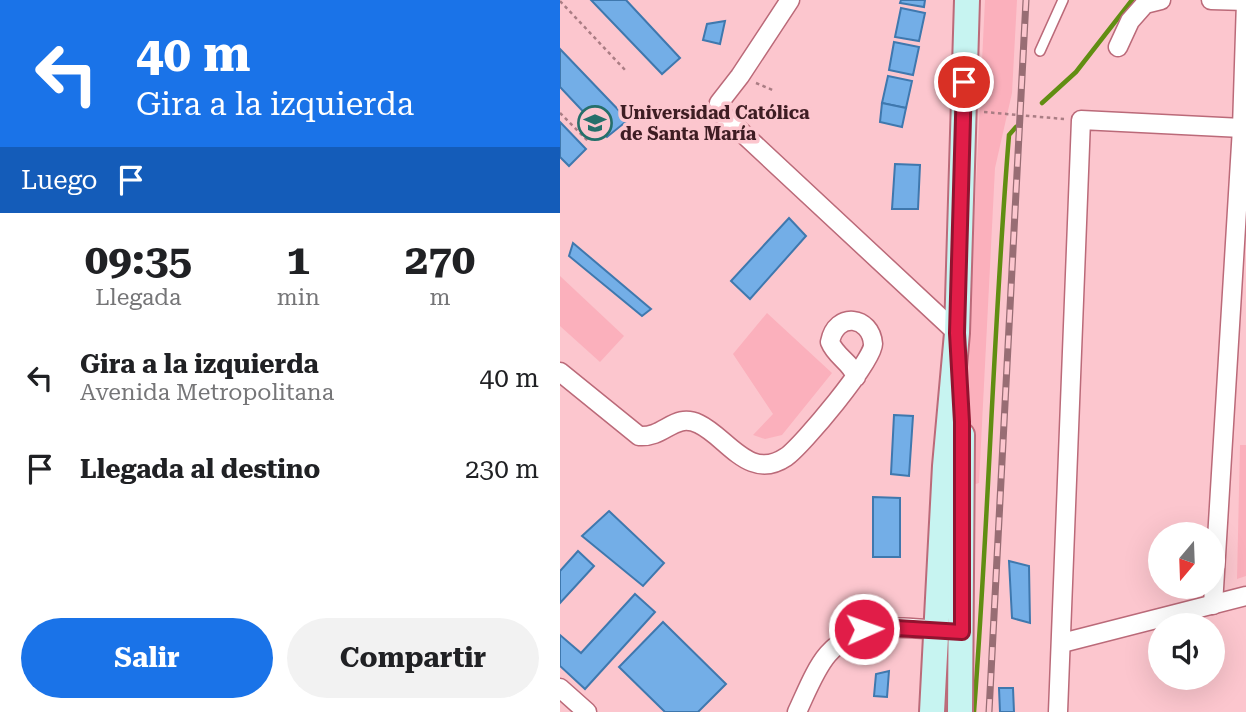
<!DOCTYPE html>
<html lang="es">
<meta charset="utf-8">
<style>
:root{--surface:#fff;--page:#f2f2f2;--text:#202124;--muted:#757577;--accent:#1a73e8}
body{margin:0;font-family:"Roboto Serif",serif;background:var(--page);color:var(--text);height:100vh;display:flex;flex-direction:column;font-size:26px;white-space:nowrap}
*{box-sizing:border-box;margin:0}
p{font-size:23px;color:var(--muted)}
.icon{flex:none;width:38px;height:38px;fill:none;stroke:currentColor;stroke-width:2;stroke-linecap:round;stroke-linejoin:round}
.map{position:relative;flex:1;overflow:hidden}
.panel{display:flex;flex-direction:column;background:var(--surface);width:560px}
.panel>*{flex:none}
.hud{background:#1a73e8;color:#fff;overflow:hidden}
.needle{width:46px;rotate:199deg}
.controls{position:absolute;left:588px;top:522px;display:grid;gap:14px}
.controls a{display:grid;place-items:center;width:77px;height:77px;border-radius:50%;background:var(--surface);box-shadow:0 7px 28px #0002;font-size:35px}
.pin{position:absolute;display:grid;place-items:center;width:60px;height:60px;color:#fff;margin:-30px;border:4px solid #fff;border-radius:50%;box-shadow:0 2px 7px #0007}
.me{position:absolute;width:77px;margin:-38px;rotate:88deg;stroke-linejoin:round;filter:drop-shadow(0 0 5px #0008)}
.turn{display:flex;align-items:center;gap:24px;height:147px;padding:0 21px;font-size:32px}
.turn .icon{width:91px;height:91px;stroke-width:2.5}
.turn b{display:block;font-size:49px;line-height:60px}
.then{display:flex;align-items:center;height:66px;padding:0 21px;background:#0003;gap:14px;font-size:26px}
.eta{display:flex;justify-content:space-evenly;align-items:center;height:119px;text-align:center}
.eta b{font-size:42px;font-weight:700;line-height:49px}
.action{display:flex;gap:14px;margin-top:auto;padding:14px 21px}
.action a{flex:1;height:80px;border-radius:42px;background:var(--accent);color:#fff;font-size:28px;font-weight:700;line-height:80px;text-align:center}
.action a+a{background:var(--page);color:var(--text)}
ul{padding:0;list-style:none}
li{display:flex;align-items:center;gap:21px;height:91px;padding:0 21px}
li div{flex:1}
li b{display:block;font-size:26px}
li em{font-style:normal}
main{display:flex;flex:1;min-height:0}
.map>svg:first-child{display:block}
.green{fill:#fbb0bc}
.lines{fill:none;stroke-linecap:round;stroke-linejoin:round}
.stream{stroke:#618e12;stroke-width:4.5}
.building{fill:#73aee7;stroke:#3f78ae;stroke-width:2}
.lane-casing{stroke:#bb6a79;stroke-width:12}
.street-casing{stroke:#bb6a79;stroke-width:21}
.secondary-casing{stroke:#bb6a79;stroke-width:28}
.path{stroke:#aa7d84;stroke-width:2.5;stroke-dasharray:3.5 3.5;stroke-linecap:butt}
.lane{stroke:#fff;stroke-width:9}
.street{stroke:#fff;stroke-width:18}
.secondary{stroke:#c7f4f1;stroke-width:24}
.rail-casing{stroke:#986d74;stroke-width:7}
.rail{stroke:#fcc6ce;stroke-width:4.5;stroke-dasharray:13;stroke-linecap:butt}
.route-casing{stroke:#92132f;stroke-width:18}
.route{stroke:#e11d48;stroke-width:12}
.labels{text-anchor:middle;stroke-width:7;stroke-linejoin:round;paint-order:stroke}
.poi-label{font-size:18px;font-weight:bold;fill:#3e1d23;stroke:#fcc6ce;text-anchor:start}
</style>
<main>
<section class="panel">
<div class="hud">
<div class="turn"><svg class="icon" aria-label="left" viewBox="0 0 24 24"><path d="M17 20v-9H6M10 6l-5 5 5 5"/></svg><div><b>40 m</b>Gira a la izquierda</div></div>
<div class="then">Luego<svg class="icon" aria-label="arrive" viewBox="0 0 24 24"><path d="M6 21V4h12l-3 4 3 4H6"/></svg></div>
</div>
<div class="eta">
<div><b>09:35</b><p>Llegada</p></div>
<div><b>1</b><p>min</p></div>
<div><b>270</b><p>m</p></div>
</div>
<ul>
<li><svg class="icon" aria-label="left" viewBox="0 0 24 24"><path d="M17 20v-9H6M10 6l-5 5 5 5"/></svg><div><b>Gira a la izquierda</b><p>Avenida Metropolitana</p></div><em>40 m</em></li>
<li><svg class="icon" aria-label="arrive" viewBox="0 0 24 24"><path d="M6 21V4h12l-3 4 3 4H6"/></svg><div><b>Llegada al destino</b></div><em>230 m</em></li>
</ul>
<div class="action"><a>Salir</a><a>Compartir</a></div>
</section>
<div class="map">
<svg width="686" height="712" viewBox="0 0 686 712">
<rect width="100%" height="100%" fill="#fcc6ce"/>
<g class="green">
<path d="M 425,0 L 457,0 L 452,93 L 435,168 L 419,483 L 409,486 L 408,349 Z"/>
<path d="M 0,276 L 64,336 L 40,362 L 0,326 Z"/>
<path d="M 207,313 L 272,373 L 222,435 L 205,439 L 193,435 L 213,414 L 173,354 Z"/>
<path d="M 680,445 L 686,445 L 686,576 L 677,579 Z"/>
</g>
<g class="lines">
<g class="stream">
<path d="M 482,103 L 516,72 L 572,0"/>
<path d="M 414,712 C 429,515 433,332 449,135 L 456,127"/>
</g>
</g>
<g class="building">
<path d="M 31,0 L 66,0 L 120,58 L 102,74 Z"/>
<path d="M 341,0 L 365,0 L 364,7 L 340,3 Z"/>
<path d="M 341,8 L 365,13 L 359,41 L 335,37 Z"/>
<path d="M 165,21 L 160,44 L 143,40 L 147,24 Z"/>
<path d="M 334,42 L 359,47 L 353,75 L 329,70 Z"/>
<path d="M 0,49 L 68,120 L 47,137 L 0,87 Z"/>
<path d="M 328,76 L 352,81 L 346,108 L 322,103 Z"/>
<path d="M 322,103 L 346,108 L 342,127 L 320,122 Z"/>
<path d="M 0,122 L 26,149 L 9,166 L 0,157 Z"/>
<path d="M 335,164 L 360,165 L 358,209 L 332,209 Z"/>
<path d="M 229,218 L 246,236 L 190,299 L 171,281 Z"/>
<path d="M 13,243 L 91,309 L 82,316 L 9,256 Z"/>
<path d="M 334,415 L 353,416 L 349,476 L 331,474 Z"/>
<path d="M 313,497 L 340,498 L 340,557 L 313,557 Z"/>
<path d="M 49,511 L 104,563 L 83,586 L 22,536 Z"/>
<path d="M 18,551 L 34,566 L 0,603 L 0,571 Z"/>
<path d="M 449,561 L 469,566 L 470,623 L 452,618 Z"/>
<path d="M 75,594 L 95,612 L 25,689 L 0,666 L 0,635 L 21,653 Z"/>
<path d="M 103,622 L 166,684 L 138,712 L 105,712 L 59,667 Z"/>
<path d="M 329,671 L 327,697 L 314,696 L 316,674 Z"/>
<path d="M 439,688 L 453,688 L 454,712 L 440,712 Z"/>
</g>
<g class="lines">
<g class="lane-casing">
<path id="lane" d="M 480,51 L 503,0"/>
</g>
<g class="street-casing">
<g id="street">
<path d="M 230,0 L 180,76 L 159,103 L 163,115 L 397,333"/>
<path d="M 651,0 L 686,1 L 682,128 L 653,605"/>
<path d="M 558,47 L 570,21 L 585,4 L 601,0"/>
<path d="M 0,372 L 79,436 C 105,438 114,412 139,424 C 167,437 189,482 226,457 C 242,446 314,360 313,344 C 311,316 276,311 270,342 C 276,357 291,362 296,377"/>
<path d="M 502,643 L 686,596"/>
<path d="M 0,688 L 27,712"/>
<path d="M 237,712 C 246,693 255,669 268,654 C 300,618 346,628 388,631"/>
<path d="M 498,712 L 521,120 L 682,128"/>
</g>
</g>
<g class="secondary-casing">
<g id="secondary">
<path d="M 372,712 L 385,466 L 397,333 L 407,0"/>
<path d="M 400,712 L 402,435"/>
</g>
</g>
<g class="path">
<path d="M 0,1 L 66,71"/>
<path d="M 196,83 L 215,91"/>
<path d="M 424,112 L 504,119"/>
<path d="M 0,113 L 29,142"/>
</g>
<use href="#lane" class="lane"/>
<use href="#street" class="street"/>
<use href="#secondary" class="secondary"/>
<g class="rail-casing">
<path id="rail" d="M 429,712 L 466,0"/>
</g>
<use href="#rail" class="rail"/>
</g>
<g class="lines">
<g class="route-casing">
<path id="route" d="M 304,629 L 320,627 L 402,632 L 402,422 L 397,333 L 404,82"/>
</g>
<use href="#route" class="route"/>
</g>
<defs>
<g id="university-ring" transform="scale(1.75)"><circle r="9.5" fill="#fcc6ce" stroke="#256f6a" stroke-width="1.5"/><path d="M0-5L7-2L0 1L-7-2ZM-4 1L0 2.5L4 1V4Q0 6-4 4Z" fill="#256f6a"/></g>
</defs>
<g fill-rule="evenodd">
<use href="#university-ring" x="35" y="123"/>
</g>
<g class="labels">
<g class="poi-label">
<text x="60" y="119">Universidad Católica<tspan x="60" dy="21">de Santa María</tspan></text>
</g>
</g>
</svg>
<div class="controls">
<a><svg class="needle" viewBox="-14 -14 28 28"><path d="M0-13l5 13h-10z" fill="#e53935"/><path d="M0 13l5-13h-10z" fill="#757577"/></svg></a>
<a><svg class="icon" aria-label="sound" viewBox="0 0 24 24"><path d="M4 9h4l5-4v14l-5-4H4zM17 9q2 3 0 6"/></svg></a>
</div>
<div class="pin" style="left:404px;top:82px;background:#d93025"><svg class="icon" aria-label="arrive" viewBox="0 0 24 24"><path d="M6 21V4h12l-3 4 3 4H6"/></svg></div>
<svg class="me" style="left:304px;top:629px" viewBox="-20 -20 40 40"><circle r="17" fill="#e11d48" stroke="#fff" stroke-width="3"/><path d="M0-11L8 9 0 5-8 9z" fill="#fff"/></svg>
</div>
</main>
